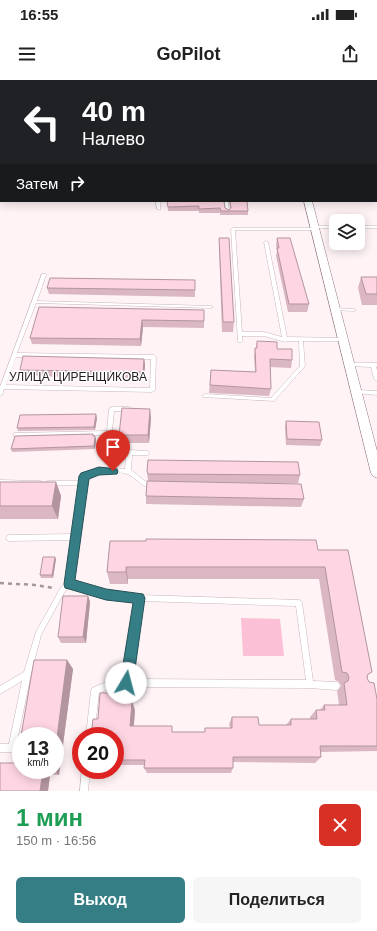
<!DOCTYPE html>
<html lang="ru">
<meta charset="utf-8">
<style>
:root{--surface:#fff;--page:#f6f6f6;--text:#222;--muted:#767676;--accent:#367e86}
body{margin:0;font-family:Helvetica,sans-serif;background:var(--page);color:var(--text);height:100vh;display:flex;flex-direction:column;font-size:15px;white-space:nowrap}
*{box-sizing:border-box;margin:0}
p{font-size:13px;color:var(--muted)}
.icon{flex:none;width:22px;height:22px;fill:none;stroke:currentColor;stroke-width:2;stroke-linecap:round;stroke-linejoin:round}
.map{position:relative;height:711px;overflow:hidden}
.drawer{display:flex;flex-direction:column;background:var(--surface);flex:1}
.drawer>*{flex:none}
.banner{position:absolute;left:0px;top:0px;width:377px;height:122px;box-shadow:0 2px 10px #0003;background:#202124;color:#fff;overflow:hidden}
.controls{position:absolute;left:329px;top:134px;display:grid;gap:8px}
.controls a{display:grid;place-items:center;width:36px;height:36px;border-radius:6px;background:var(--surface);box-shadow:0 2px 10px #0003;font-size:20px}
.speed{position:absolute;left:12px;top:647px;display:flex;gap:8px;font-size:20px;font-weight:700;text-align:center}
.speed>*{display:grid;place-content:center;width:52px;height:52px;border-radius:50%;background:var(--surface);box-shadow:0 2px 10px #0003;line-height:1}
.speed small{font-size:10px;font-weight:400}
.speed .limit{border:6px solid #d22;background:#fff;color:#111}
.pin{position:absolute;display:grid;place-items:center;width:34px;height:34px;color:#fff;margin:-41px -17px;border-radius:50% 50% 50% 0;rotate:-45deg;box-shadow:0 0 4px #0007}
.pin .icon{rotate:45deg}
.me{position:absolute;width:44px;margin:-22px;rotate:8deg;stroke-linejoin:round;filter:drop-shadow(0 0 3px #0008)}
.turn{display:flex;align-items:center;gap:14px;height:84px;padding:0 16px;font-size:18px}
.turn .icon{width:52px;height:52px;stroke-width:2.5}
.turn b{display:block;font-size:28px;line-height:34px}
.then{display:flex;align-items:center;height:38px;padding:0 16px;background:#0003;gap:8px;font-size:15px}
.round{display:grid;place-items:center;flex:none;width:42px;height:42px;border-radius:6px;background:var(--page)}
.headline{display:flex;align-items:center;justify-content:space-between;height:68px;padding:0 16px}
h1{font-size:24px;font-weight:800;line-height:30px;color:#1e9e55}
.action{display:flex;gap:8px;margin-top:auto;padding:8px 16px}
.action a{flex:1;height:46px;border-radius:6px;background:var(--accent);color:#fff;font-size:16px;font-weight:800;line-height:46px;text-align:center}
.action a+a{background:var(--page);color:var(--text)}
.status{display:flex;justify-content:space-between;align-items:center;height:28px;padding:0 20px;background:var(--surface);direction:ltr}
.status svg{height:11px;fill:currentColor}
header{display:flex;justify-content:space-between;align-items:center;height:52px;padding:0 16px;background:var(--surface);font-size:18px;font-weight:800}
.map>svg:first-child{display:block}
.green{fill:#fbc0d5}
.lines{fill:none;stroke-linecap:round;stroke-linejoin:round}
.service-casing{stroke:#937982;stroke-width:0.5}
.minor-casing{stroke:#937982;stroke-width:1}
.tertiary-casing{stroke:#937982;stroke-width:1}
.path{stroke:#a3989b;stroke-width:2.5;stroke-dasharray:4 4;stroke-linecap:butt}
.service{fill:#fff;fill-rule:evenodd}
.minor{fill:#fff;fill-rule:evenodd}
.tertiary{fill:#fff;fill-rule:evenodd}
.wall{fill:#dab7c3}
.shaded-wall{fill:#b2959f}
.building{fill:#fed5e3;stroke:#b2959f}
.route{fill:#367e86;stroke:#235257}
.labels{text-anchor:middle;stroke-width:3;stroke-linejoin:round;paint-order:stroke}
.street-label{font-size:12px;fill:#251a1e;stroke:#fff}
</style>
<div class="status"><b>16:55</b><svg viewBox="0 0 49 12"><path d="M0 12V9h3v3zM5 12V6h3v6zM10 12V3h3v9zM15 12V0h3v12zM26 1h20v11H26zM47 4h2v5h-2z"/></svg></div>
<header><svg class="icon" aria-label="menu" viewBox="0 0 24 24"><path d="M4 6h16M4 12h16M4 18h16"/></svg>GoPilot<svg class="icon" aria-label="share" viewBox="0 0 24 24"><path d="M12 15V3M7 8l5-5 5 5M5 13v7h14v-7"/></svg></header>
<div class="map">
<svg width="377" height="711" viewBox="0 0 377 711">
<rect width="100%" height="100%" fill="#fff3f6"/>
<path class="green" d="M 241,538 L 280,539 L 284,576 L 243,576 Z"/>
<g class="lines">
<g class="service-casing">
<g id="service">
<rect x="169" y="0" width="2" height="1"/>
<rect x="192" y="0" width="3" height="1"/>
<rect x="273" y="0" width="2" height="1"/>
<rect x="364" y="0" width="2" height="1"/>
<path d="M 156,121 L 160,121 L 160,130 L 157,129 Z"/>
<path d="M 224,121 L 228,121 L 229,133 L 226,132 Z"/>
<path d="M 314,146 L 336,146 L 336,148 L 316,148 L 317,149 L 315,150 L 235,150 L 242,252 L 264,252 L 282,257 L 264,162 L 266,161 L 268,162 L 287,257 L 343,258 L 345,259 L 345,261 L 303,261 L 305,286 L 274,321 L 203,317 L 202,316 L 205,314 L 271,318 L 300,286 L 299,261 L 287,261 L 285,262 L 264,256 L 242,256 L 242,262 L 238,262 L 238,261 L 231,149 L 233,148 L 314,148 Z"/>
<rect x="358" y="146" width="19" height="2"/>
<path d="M 42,194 L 46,194 L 46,195 L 37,221 L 211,226 L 213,227 L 211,228 L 36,223 L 17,273 L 154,275 L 156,277 L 155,310 L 152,312 L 4,309 L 2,315 L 0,316 L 0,307 ZM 16,277 L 151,279 L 150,308 L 6,305 Z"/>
<path d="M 333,228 L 354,229 L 356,230 L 354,231 L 335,230 L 333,229 Z"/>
<path d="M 350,283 L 377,283 L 377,287 L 376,287 L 377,290 L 377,301 L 374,299 L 371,287 L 348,286 L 348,285 Z"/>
<path d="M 357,310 L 377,311 L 377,315 L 355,313 L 354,312 Z"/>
<path d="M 112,327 L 129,327 L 132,329 L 129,331 L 114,331 L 110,370 L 129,370 L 148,371 L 149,373 L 148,375 L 132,375 L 131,390 L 145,401 L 155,404 L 156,406 L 155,408 C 142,410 136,396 125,393 C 113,391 98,395 87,398 L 73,502 L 107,511 L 139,515 L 299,520 L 301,521 L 302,523 L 313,601 L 336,602 L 339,603 L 340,606 L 339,609 L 336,610 L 310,608 L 126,607 L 109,609 L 99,613 L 94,656 L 86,656 L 91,611 L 92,608 L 109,601 L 123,600 L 135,521 L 107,517 L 70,507 L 65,511 L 41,555 L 31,594 L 15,671 L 12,672 L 0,672 L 0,664 L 9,664 L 22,601 L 0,614 L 0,606 L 24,592 L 36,552 L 61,507 L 66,502 L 72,460 L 9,461 L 7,460 L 6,458 L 7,456 L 9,455 L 73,454 L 80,405 L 47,405 L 46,403 L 47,401 L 80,401 L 82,394 C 96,390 111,387 125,389 L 126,375 L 105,374 L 104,372 L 106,355 L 16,357 L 14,357 L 13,355 L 14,353 L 16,353 L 107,351 L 109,329 ZM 142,521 L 296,526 L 306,600 L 130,599 Z"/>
<path d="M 0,400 L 39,401 L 41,401 L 42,403 L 41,405 L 39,405 L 0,404 Z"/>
<path d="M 82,690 L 90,690 L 88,711 L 80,711 Z"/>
</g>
</g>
<g class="minor-casing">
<g id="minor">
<rect x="0" y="83" width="1" height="4"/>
<path d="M 304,121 L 312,121 L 377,371 L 377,398 L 373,396 L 371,393 Z"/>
</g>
</g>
<g class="tertiary-casing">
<g id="tertiary">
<rect x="0" y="14" width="1" height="4"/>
<rect x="376" y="15" width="1" height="4"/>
</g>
</g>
<path class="path" d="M 0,503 L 35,505 L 54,508"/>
<use href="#service" class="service"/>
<use href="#minor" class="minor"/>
<use href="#tertiary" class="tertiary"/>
</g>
<g class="wall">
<rect x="376" y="55" width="1" height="27"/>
<path d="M 167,121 L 225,128 L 229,130 L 230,129 L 229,121 L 247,121 L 248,131 L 248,135 L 220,135 L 220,133 L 199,133 L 199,131 L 168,131 Z"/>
<path d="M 219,158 L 234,242 L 233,252 L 222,252 L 219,167 Z"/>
<path d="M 277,158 L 309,224 L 307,232 L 288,232 L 276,176 L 277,171 L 276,166 Z"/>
<path d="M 361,197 L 377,197 L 377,225 L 362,225 L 358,208 Z"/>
<path d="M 195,200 L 195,217 L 49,214 L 47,208 Z"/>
<path d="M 204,230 L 204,248 L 143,247 L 141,266 L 32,264 L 30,258 Z"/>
<path d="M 257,261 L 277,269 L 292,280 L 291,288 L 270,287 L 271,309 L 269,316 L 209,313 L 211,290 L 255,292 L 254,276 L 255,268 L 256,268 Z"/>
<path d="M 144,279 L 145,285 L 144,298 L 22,296 L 20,290 Z"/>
<path d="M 97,338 L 95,350 L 18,351 L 17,348 Z"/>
<path d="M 151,338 L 149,363 L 120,363 L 119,355 Z"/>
<path d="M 286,341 L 322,360 L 320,366 L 286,365 L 285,347 Z"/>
<path d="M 94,356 L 96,359 L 95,369 L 12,372 L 11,369 Z"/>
<path d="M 147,391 L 300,395 L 298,403 L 234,403 L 304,419 L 301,427 L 146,424 L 146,416 L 148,401 Z"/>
<path d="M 0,402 L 56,402 L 61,416 L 58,439 L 0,439 Z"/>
<path d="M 110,461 L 318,470 L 348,470 L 367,598 L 377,619 L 377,671 L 321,672 L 321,677 L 315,683 L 233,682 L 233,688 L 231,693 L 147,693 L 144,688 L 144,685 L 115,685 L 115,656 L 98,639 L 132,621 L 135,630 L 134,646 L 173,652 L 205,652 L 205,648 L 230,648 L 229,644 L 232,637 L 259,645 L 286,645 L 291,639 L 310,639 L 310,637 L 316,630 L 320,630 L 324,625 L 339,625 L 337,611 L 341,606 L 339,602 L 335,600 L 319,499 L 128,499 L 128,504 L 110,504 L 107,492 Z"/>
<path d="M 56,479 L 53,498 L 41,498 L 40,495 Z"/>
<path d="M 88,516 L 90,522 L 86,563 L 61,563 L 58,557 Z"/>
<path d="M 67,580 L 73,589 L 59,695 L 50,695 L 48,711 L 0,711 L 17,683 Z"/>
</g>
<g class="shaded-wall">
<path d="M 142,240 L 143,247 L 141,266 L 140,259 Z"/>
<path d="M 144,279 L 145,285 L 144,298 L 143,292 Z"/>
<path d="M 150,329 L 151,338 L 149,363 L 148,355 Z"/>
<path d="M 96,334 L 97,338 L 95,350 L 94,347 Z"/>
<path d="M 95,356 L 96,359 L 95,369 L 94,366 Z"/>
<path d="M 56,402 L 61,416 L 58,439 L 52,426 Z"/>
<path d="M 55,477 L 56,479 L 53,498 L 52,495 Z"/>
<path d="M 126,487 L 128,499 L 128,504 L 126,492 Z"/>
<path d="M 88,516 L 90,522 L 86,563 L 83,557 Z"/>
<path d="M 67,580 L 73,589 L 59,695 L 53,690 L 55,690 L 55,673 Z"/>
<path d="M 129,613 L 132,621 L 131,630 L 128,622 Z"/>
<path d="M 132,622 L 135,630 L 133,653 L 130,646 Z"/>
<path d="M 43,691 L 50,695 L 48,711 L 40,711 Z"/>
</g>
<g class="building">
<path d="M 0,21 L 1,21 L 1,32 L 0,34 Z"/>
<rect x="376" y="55" width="1" height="12"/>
<path d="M 167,121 L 224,121 L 225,128 L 229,130 L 231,128 L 230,121 L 247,121 L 248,131 L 221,131 L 220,128 L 199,129 L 199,126 L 168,127 Z"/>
<path d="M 219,158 L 229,158 L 234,242 L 223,242 Z"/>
<path d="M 277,158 L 290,158 L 309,224 L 289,224 L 277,168 L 279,168 Z"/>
<path d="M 361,197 L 377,197 L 377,214 L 366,214 Z"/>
<path d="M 50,198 L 195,200 L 195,210 L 47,208 Z"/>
<path d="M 39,227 L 204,230 L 204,241 L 142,240 L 140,259 L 30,258 Z"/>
<path d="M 257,261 L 277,262 L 277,269 L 292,269 L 292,280 L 270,279 L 271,309 L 210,305 L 211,290 L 256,292 L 255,268 L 257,268 Z"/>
<path d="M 23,276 L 144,279 L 143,292 L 20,290 Z"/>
<path d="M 122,328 L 150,329 L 148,355 L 119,355 Z"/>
<path d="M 96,334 L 94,347 L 17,348 L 20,335 Z"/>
<path d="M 286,341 L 319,342 L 322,360 L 287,359 Z"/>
<path d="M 93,354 L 93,356 L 95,356 L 94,366 L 11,369 L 15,356 Z"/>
<path d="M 148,380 L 298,382 L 300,395 L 148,394 L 147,391 Z"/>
<path d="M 147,401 L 301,404 L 304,419 L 146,416 Z"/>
<path d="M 0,402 L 56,402 L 52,426 L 0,426 Z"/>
<path d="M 146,459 L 316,460 L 318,470 L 348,470 L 372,592 L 368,594 L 367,598 L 369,602 L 374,603 L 377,619 L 377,666 L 320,666 L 321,677 L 233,677 L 233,688 L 144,688 L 145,680 L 115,680 L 115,656 L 91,656 L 93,639 L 98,639 L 100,613 L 129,613 L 128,622 L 132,622 L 130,646 L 172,646 L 172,652 L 205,652 L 205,648 L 232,648 L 232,637 L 258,637 L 259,645 L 291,645 L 291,639 L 317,639 L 316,630 L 325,630 L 324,625 L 347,625 L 344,603 L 348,601 L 349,597 L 347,593 L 342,592 L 325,487 L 126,487 L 126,492 L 107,492 L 110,461 L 146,461 Z"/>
<path d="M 43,477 L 55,477 L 52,495 L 40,495 Z"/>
<path d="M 63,516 L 88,516 L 83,557 L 58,557 Z"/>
<path d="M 34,580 L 67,580 L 55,673 L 55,656 L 21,656 Z"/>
<path d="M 21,656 L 21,690 L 53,690 L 43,691 L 40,711 L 0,711 L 0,683 L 17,683 Z"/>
</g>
<path class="route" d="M 99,387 L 117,389 L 118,391 L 117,394 L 99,395 L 89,399 L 75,500 L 106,509 L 143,514 L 145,518 L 133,603 L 131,607 L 126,609 L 122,607 L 120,603 L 133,523 L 106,520 L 69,509 L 65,508 L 64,504 L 79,396 L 81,393 Z"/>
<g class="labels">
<g class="street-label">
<text x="78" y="301">УЛИЦА ЦИРЕНЩИКОВА</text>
</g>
</g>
</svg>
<div class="controls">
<a><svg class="icon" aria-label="layers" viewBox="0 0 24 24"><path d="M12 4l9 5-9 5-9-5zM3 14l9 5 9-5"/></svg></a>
</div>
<div class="speed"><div>13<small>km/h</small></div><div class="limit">20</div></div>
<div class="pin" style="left:113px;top:391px;background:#d93025"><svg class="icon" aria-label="arrive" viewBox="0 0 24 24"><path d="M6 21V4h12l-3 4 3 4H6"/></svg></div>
<svg class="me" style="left:126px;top:603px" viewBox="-20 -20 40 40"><circle r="19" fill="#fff"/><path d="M0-13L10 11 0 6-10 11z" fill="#367e86"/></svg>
<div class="banner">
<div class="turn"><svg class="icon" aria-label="left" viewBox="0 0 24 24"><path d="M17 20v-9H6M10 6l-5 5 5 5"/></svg><div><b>40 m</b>Налево</div></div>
<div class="then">Затем<svg class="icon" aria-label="right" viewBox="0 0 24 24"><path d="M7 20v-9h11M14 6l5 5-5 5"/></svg></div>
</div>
</div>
<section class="drawer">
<div class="headline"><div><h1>1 мин</h1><p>150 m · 16:56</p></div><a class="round" style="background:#d93025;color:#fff"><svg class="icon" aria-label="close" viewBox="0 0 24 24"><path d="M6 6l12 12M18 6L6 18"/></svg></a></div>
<div class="action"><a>Выход</a><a>Поделиться</a></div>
</section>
